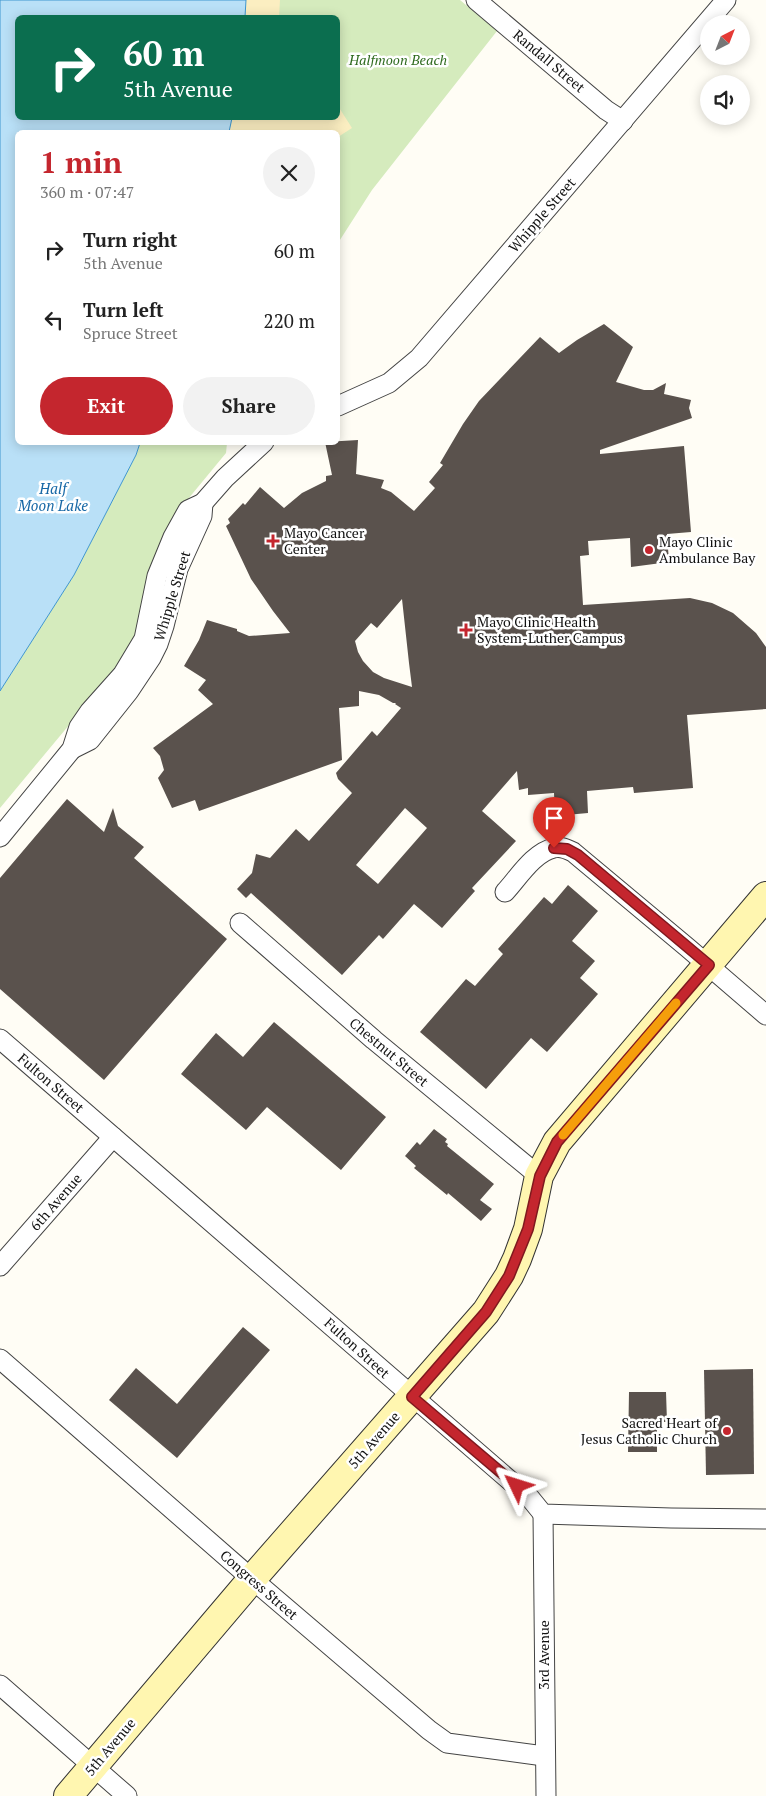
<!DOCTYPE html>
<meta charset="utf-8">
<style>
:root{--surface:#fff;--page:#f2f2f2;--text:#222;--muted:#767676;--accent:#c4262e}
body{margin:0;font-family:"PT Serif",serif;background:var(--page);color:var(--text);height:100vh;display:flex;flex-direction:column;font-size:19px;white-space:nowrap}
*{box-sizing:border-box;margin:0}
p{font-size:16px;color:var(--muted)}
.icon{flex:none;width:28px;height:28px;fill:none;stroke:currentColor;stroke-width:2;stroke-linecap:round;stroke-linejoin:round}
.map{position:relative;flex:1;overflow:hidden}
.drawer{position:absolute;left:15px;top:130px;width:325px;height:315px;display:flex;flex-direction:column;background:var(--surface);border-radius:8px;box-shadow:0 2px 12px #0003}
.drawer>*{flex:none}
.hud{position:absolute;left:15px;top:15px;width:325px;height:105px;border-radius:8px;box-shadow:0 2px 12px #0003;background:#0b6e4f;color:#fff;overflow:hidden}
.needle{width:32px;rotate:42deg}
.fabs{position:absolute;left:700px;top:15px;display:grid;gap:10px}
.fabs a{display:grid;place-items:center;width:50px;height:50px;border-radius:50%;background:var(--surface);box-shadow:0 2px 12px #0003;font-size:25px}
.pin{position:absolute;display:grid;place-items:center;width:42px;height:42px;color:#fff;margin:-51px -21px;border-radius:50% 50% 50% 0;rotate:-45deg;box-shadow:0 0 5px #0007}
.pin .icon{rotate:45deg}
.me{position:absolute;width:55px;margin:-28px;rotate:311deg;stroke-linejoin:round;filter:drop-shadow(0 0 4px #0008)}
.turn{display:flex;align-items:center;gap:18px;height:105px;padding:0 25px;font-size:22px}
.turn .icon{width:65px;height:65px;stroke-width:2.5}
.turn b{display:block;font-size:35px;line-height:42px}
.round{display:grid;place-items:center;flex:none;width:52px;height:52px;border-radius:26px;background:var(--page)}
.headline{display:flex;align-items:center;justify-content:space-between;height:85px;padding:0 25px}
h1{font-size:30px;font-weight:700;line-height:38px;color:var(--accent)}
.button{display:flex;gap:10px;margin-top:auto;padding:10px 25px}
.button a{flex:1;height:58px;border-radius:30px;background:var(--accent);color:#fff;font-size:20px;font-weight:700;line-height:58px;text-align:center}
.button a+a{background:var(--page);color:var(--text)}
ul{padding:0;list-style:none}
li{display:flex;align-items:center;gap:15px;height:70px;padding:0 25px}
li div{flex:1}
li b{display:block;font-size:19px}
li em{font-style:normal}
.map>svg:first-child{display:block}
.green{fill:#d5ebbd}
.sand{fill:#fbeec1}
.water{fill:#b9e0f7;stroke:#3f96cf}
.building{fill:#5a524d;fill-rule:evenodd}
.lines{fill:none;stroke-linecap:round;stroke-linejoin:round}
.street-casing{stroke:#444;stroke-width:21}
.secondary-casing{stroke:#333;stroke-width:30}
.street{stroke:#fff;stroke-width:19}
.secondary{stroke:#fff6b0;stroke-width:28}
.route-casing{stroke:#7f191e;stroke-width:12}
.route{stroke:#c4262e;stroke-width:9}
.slow{stroke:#f59e0b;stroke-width:9}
.poi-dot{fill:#c4262e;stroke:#fff;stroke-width:2}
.labels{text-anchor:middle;stroke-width:5;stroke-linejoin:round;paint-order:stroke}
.park-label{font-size:14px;font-style:italic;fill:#2f6b1f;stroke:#fff}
.street-label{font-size:14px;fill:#111;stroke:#fff}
.poi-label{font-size:14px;fill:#111;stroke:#fff;text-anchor:start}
.water-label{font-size:15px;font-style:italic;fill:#1768a6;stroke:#fff}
</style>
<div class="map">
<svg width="766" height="1796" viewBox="0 0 766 1796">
<rect width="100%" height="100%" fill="#fffdf5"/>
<g class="green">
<path d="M 246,0 L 460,0 L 497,31 L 372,190 L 338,243 L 338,132 L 229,132 L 232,118 L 338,118 L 338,18 L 245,17 Z"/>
<path d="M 140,443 L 227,443 L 226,453 L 179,510 L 131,647 L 114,671 L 0,808 L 0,691 L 74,575 L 136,455 Z"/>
</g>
<g class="sand">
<path d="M 246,0 L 280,0 L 279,17 L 245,18 Z"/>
<path d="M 338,106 L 352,128 L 338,137 L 338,132 L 229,132 L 232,118 L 338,118 Z"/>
</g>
<path class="water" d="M 0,0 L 246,0 L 245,17 L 18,18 L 18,118 L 232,118 L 229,132 L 18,132 L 18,442 L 140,443 L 136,455 L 74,575 L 0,691 Z"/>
<g class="building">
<path d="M 604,324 L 633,347 L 616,382 L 644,390 L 653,390 L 666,383 L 664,394 L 691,400 L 689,408 L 692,418 L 600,450 L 600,454 L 684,446 L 691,532 L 667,534 L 669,562 L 631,567 L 630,538 L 588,541 L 589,555 L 580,556 L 583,605 L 690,598 L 712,603 L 733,613 L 756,633 L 766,647 L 766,709 L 687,715 L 693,788 L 634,793 L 633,787 L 587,791 L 588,813 L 555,816 L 554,793 L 528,795 L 528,788 L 519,790 L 517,771 L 482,811 L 516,841 L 472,888 L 475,891 L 442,928 L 414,904 L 383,939 L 379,935 L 342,975 L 251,893 L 246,898 L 237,889 L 252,873 L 256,854 L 270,858 L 296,829 L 309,841 L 352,793 L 338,779 L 336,773 L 372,731 L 377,736 L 401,708 L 395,704 L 396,703 L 393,703 L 379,695 L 359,691 L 359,706 L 339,708 L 342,760 L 199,811 L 195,800 L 172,808 L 158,778 L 164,770 L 160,756 L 153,748 L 213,704 L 198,690 L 206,680 L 184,666 L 199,640 L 207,620 L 237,629 L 237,631 L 249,636 L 290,633 L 273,611 L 251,579 L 226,526 L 230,523 L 228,519 L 243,503 L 245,505 L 260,487 L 284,508 L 302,493 L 326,481 L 326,476 L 332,475 L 325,442 L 358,440 L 356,474 L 384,480 L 381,488 L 391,492 L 414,511 L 435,488 L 429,482 L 443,465 L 440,463 L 463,424 L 479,401 L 540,337 L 559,353 L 577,340 ZM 402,599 L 409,663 L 412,687 L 384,678 L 373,672 L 363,661 L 358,652 L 355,641 L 371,623 L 377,628 ZM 405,808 L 427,828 L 378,884 L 356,865 Z"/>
<path d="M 67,799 L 104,832 L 113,808 L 118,826 L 144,847 L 134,858 L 227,939 L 104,1080 L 0,989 L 0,878 Z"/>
<path d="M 568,885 L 598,911 L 572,941 L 595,961 L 580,978 L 598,994 L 547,1052 L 531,1038 L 486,1089 L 420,1032 L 466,979 L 475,986 L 503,954 L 498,949 L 544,897 L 552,904 Z"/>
<path d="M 274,1022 L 386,1117 L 341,1170 L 267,1107 L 246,1130 L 181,1074 L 216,1033 L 243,1057 Z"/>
<path d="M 434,1129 L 447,1139 L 445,1142 L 448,1144 L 447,1146 L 494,1184 L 480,1200 L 492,1209 L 481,1221 L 448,1193 L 447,1195 L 414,1168 L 416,1166 L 405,1156 L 417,1142 L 420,1145 Z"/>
<path d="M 243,1327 L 270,1350 L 177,1458 L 109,1400 L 136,1368 L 177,1404 Z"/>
<path d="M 753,1369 L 754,1474 L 706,1475 L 704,1370 Z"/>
<path d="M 629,1392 L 666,1392 L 667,1422 L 657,1422 L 657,1452 L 628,1452 Z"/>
</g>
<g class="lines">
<g class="street-casing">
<g id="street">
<path d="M 476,0 L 606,110 L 623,121"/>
<path d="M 338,406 L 389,383 L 419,358 L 726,0"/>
<path d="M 72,749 L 90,740 L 129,691 L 151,658 L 158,644 L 164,626 L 178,569 L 202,516 L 203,503"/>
<path d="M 0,837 L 72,749 L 79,727 L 90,711 L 123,674 L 144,639 L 157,576 L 173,537 L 188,510 L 203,503 L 225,478 L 264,442"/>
<path d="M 505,892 C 518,878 534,852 554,848 C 561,846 567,849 573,852 L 688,948 L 766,1015"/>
<path d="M 240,923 L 374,1040 L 539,1176"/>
<path d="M 0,1039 L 530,1498 L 543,1514 L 671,1518 L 766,1519"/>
<path d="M 0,1266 L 113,1137"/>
<path d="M 0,1359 L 252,1579 L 429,1730 L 447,1743 L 544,1756"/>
<path d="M 543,1514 L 546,1796"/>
<path d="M 0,1685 L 127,1796"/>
</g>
</g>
<g class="secondary-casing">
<path id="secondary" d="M 68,1796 L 252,1579 L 486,1312 L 509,1276 L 517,1259 L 528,1229 L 539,1176 L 557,1142 L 766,896"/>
</g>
<use href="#street" class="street"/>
<use href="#secondary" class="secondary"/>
</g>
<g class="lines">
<g class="route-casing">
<path id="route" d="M 517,1486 L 412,1397 L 486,1312 L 509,1276 L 528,1229 L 540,1176 L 557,1142 L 709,965 L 578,855 L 567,849 L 554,848"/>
</g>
<use href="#route" class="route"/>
<path class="slow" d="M 563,1135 L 676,1003"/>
</g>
<g class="poi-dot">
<path d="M270.5 533.5h5v5h5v5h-5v5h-5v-5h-5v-5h5z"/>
<circle cx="649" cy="550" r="5"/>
<path d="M463.5 622.5h5v5h5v5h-5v5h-5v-5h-5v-5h5z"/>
<circle cx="727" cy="1431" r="5"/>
</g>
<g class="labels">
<g class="park-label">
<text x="398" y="65">Halfmoon Beach</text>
</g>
<g class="street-label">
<text transform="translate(549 61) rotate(40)" y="5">Randall Street</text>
<text transform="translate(542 215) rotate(-49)" y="5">Whipple Street</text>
<text transform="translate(172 596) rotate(-73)" y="5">Whipple Street</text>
<text transform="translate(389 1052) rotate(40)" y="5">Chestnut Street</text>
<text transform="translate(51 1083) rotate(41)" y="5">Fulton Street</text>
<text transform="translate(56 1202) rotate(-49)" y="5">6th Avenue</text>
<text transform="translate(357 1348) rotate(42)" y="5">Fulton Street</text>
<text transform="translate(374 1440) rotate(-49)" y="5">5th Avenue</text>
<text transform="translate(259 1585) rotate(41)" y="5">Congress Street</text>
<text transform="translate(544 1655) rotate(-90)" y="5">3rd Avenue</text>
<text transform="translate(110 1747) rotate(-50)" y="5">5th Avenue</text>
</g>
<g class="poi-label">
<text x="284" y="538">Mayo Cancer<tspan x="284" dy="16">Center</tspan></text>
<text x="659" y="547">Mayo Clinic<tspan x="659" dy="16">Ambulance Bay</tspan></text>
<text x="477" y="627">Mayo Clinic Health<tspan x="477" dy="16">System-Luther Campus</tspan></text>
<text x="717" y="1428" text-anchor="end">Sacred Heart of<tspan x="717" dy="16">Jesus Catholic Church</tspan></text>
</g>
<g class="water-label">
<text x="53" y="494">Half<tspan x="53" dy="17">Moon Lake</tspan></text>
</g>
</g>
</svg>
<div class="fabs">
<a><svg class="needle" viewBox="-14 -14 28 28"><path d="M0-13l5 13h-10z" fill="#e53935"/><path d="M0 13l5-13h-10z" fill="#767676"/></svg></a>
<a><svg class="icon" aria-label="sound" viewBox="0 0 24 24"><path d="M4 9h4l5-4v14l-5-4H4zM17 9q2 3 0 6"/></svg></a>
</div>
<div class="pin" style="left:554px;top:848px;background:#d93025"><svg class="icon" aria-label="arrive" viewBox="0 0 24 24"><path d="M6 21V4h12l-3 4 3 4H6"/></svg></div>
<svg class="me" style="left:517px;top:1486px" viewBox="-20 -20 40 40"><path d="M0-17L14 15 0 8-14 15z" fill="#c4262e" stroke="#fff" stroke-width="4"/></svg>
<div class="hud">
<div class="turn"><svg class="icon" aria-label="right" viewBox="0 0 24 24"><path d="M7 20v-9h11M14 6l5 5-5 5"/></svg><div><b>60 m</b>5th Avenue</div></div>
</div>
<section class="drawer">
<div class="headline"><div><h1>1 min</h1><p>360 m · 07:47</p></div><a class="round"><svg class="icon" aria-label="close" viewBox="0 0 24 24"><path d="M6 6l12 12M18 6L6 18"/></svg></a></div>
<ul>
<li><svg class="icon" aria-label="right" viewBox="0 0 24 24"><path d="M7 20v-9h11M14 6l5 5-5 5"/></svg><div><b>Turn right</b><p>5th Avenue</p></div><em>60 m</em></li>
<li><svg class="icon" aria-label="left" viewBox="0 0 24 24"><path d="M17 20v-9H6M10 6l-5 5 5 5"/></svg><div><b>Turn left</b><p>Spruce Street</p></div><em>220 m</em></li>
</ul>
<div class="button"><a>Exit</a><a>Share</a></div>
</section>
</div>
